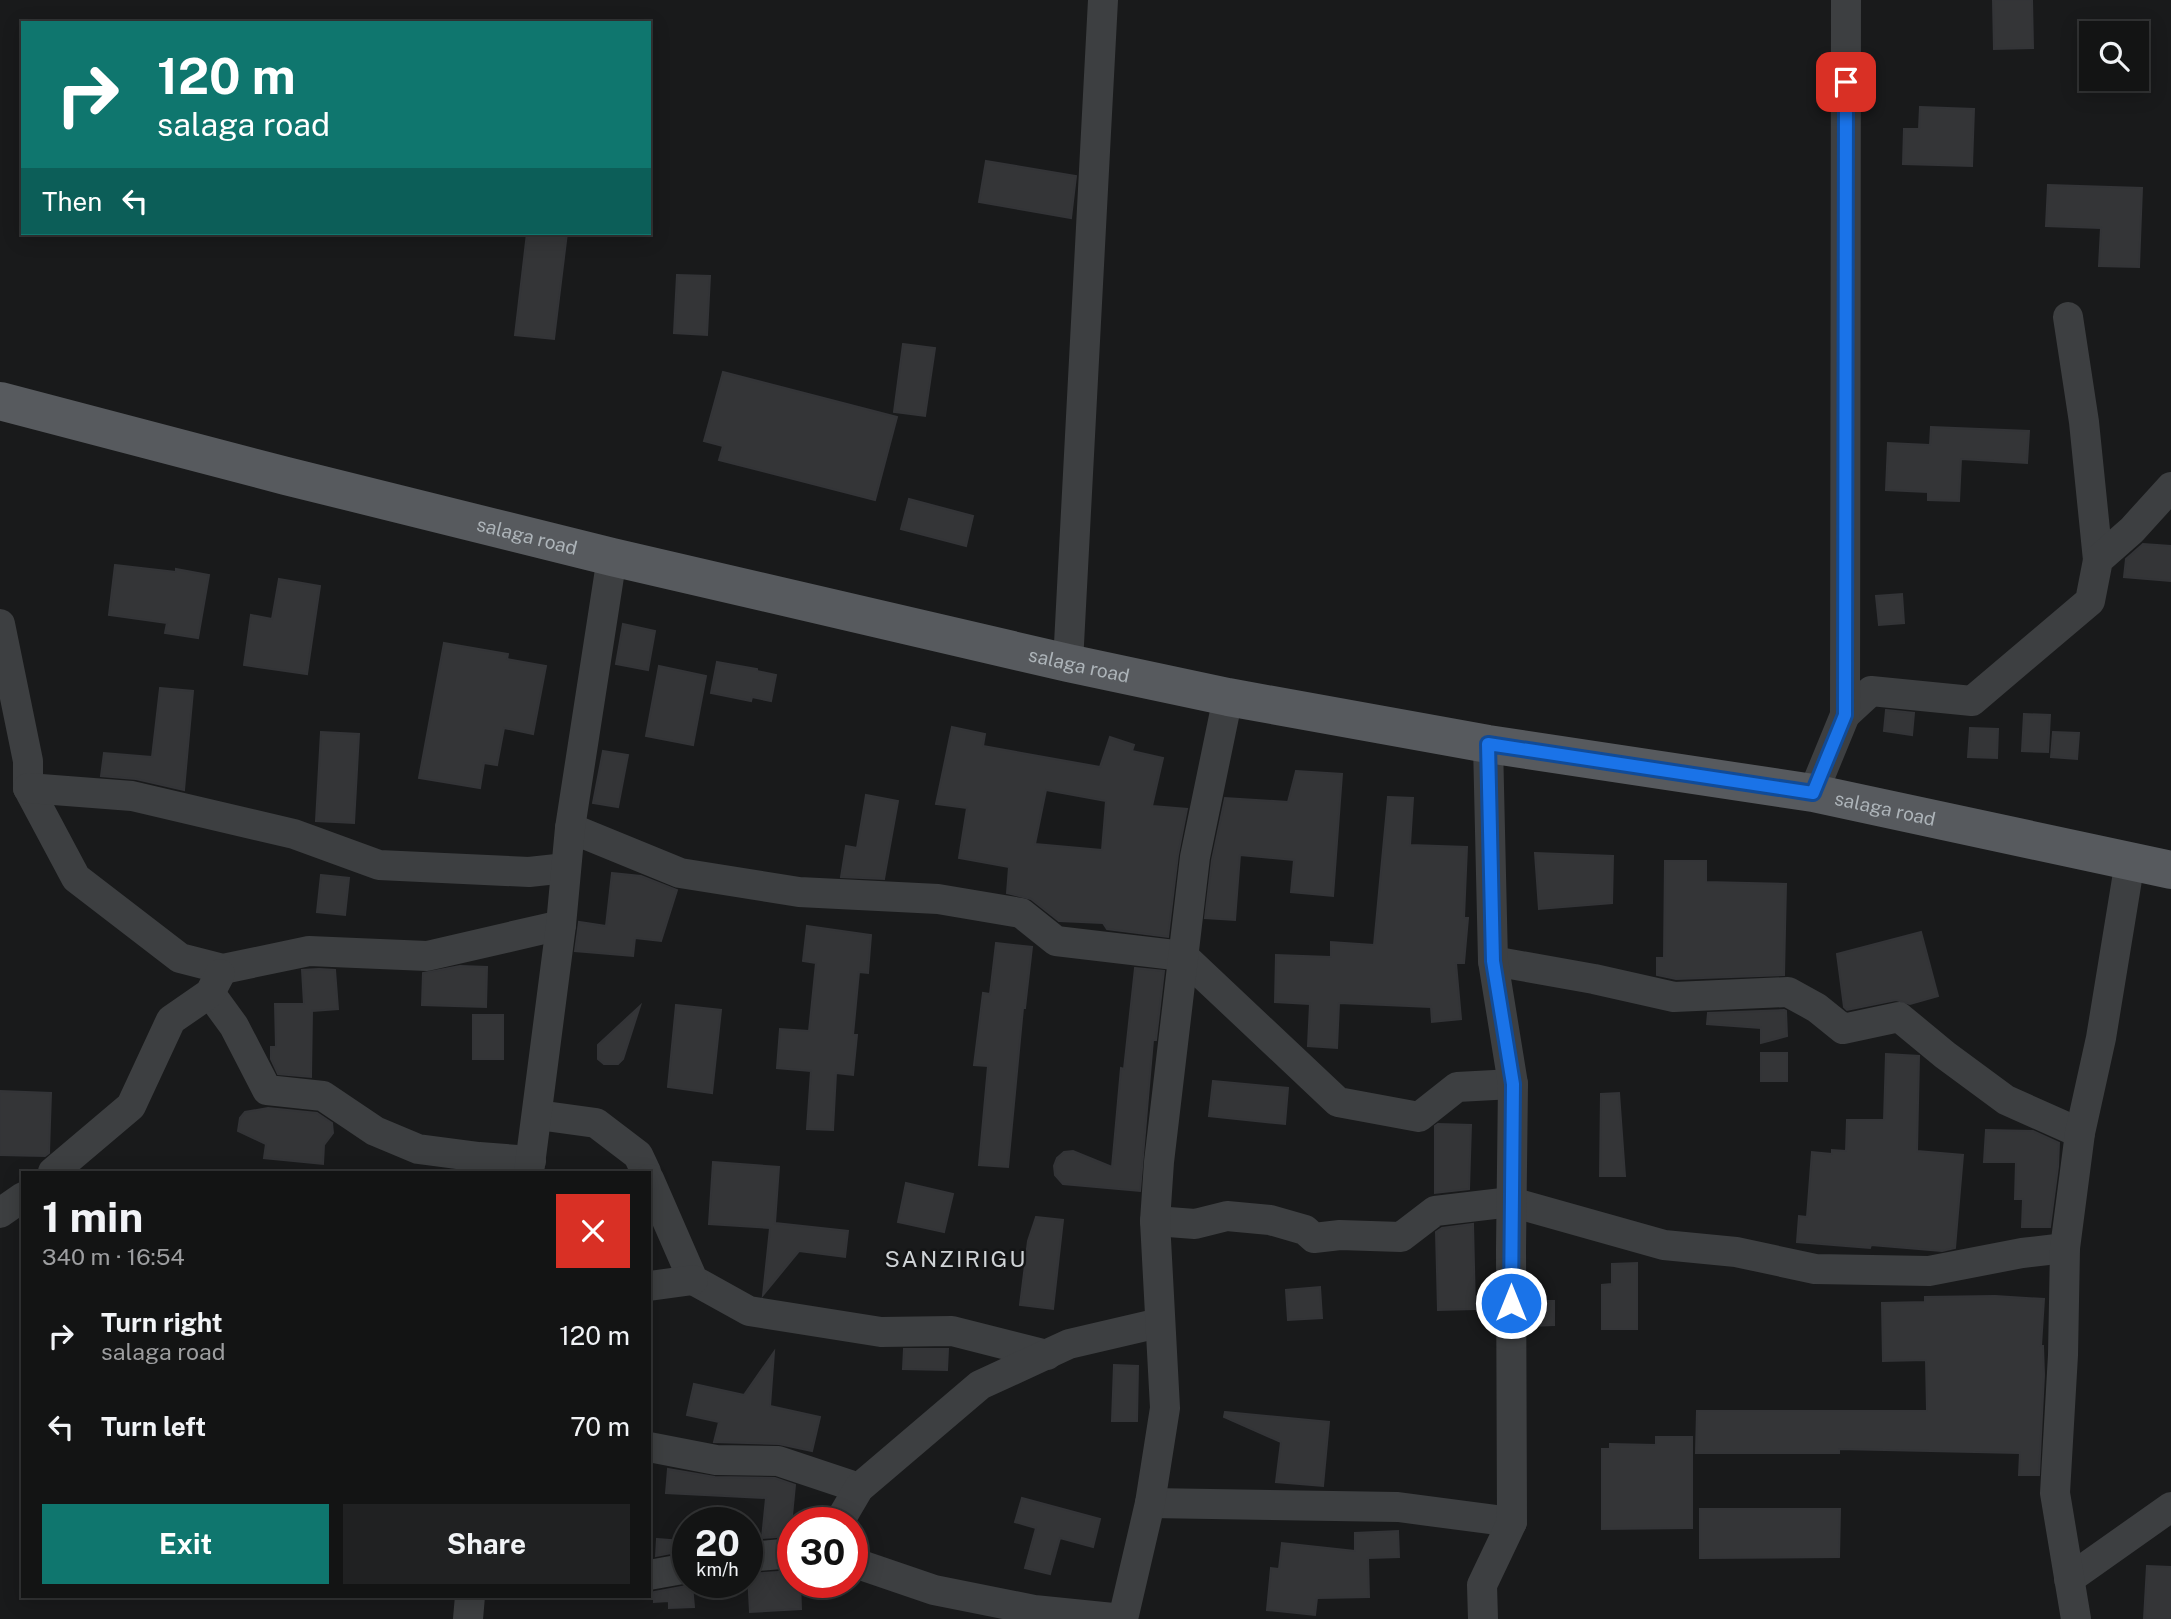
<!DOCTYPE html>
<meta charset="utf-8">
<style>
:root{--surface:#131414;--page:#202122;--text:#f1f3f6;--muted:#9d9ea0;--line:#323334;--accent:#0f766e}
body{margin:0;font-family:"Public Sans",sans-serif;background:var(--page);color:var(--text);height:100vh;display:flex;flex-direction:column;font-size:26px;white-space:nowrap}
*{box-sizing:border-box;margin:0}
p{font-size:23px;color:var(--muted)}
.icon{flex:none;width:38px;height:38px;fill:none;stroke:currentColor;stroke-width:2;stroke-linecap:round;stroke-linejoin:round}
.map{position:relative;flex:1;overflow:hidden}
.drawer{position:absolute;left:21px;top:1171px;width:630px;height:427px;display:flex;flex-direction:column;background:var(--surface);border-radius:0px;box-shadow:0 4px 18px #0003,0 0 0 2px var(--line)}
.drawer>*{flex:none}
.guide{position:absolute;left:21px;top:21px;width:630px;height:214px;border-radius:0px;box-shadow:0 4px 18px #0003,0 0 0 2px var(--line);background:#0f766e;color:#fff;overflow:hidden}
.buttons{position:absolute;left:2079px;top:21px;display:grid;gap:14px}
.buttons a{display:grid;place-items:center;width:70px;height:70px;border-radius:0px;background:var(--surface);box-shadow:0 4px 18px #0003,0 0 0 2px var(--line);font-size:35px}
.speed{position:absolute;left:672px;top:1507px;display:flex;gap:14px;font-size:35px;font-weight:700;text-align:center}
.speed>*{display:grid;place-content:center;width:91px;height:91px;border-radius:50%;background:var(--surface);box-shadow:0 4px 18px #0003,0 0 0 2px var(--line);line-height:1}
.speed small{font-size:18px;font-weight:400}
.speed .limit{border:10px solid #d22;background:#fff;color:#111}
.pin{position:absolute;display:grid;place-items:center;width:60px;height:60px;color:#fff;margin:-30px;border-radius:14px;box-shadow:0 4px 10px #0006}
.me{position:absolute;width:77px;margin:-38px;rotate:0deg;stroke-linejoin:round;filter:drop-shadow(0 0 5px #0008)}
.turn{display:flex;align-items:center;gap:24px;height:147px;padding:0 21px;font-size:32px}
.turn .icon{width:91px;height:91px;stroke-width:2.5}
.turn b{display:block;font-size:49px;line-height:60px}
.then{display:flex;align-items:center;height:66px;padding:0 21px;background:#0003;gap:14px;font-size:26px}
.round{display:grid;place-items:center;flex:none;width:74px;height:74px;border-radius:0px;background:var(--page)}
.overview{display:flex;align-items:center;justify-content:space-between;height:119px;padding:0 21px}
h1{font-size:42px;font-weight:700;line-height:52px}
.primary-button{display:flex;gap:14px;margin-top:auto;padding:14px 21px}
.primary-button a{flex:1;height:80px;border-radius:0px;background:var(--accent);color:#fff;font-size:28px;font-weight:700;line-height:80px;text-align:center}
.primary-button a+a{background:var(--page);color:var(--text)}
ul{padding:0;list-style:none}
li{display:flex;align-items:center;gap:21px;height:91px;padding:0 21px}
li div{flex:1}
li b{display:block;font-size:26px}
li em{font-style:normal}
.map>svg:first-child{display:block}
.building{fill:#343537;stroke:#333437;stroke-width:2;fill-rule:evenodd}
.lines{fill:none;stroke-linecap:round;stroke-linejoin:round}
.minor{stroke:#3d3f41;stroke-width:30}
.primary{stroke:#575a5e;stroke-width:38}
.route-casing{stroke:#114b97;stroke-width:18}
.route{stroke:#1a73e8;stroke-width:12}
.labels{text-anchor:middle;stroke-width:5;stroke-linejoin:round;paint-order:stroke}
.street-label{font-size:19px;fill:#adb4b9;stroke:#141516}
.quarter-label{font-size:23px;letter-spacing:2px;fill:#ced2d5;stroke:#141516}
</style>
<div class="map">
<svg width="2171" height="1619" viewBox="0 0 2171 1619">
<rect width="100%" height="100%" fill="#191a1b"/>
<g class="building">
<path d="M 1993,0 L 2032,0 L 2033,48 L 1994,49 Z"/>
<path d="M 1920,107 L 1974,109 L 1972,166 L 1903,164 L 1904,129 L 1919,129 Z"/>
<path d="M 986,161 L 1076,176 L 1071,218 L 979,202 Z"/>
<path d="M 2048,185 L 2142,188 L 2139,267 L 2099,266 L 2101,228 L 2046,226 Z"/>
<path d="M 527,233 L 567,233 L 554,339 L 515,335 Z"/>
<path d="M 677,275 L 710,276 L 707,335 L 674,333 Z"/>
<path d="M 903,344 L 935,348 L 925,416 L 894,412 Z"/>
<path d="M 723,372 L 897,417 L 875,500 L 719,460 L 723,446 L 704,441 Z"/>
<path d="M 1931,427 L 2029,431 L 2027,463 L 1961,459 L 1959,501 L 1928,500 L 1928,492 L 1886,490 L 1888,443 L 1930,445 Z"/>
<path d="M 909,499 L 973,516 L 966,546 L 901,529 Z"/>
<path d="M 2143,544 L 2171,546 L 2171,581 L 2124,577 L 2126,559 Z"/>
<path d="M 115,565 L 176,572 L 176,569 L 209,575 L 198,638 L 165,633 L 167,623 L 109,615 Z"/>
<path d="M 279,579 L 320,586 L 307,674 L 244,665 L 251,615 L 272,619 Z"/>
<path d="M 1902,594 L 1904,623 L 1879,625 L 1876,596 Z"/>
<path d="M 623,624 L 655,631 L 648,670 L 616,664 Z"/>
<path d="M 444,643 L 508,654 L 507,659 L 546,666 L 533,734 L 504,728 L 497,765 L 484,763 L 480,788 L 419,778 Z"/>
<path d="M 717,662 L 757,669 L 757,671 L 776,675 L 771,701 L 752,697 L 751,701 L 711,693 Z"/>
<path d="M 659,666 L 706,676 L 693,745 L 646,736 Z"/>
<path d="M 160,688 L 193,691 L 184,790 L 136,779 L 101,776 L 104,753 L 152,757 Z"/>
<path d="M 1886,710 L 1914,713 L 1912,735 L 1884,731 Z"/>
<path d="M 2024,714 L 2050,715 L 2048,752 L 2022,751 Z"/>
<path d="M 952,727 L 985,734 L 983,746 L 1100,767 L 1110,737 L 1134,745 L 1132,751 L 1163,758 L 1152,806 L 1187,809 L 1178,855 L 1168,937 L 1107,929 L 1103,923 L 1059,921 L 1031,899 L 1007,893 L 1009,867 L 959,858 L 967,808 L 936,804 ZM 1046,790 L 1106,801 L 1102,850 L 1035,844 Z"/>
<path d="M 1970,728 L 1998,729 L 1997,758 L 1968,757 Z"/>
<path d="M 321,732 L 359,734 L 354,823 L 316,821 Z"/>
<path d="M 2053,732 L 2079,733 L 2077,759 L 2051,757 Z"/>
<path d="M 603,751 L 628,755 L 618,807 L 593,803 Z"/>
<path d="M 1296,771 L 1342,774 L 1333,896 L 1291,892 L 1294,860 L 1240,855 L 1235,920 L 1205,918 L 1212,860 L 1225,798 L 1288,802 Z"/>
<path d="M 866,795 L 898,801 L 884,879 L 841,877 L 846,846 L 857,848 Z"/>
<path d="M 1388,797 L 1413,798 L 1410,845 L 1467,847 L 1464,918 L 1468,918 L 1464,963 L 1456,963 L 1461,1019 L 1432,1022 L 1431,1007 L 1339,1003 L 1337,1048 L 1308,1046 L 1310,1004 L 1275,1002 L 1276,955 L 1331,957 L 1331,942 L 1374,945 Z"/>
<path d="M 1535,853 L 1613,856 L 1612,903 L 1539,909 Z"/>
<path d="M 1665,861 L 1706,861 L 1706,882 L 1786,884 L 1784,975 L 1676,979 L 1657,975 L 1657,958 L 1664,958 Z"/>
<path d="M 612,873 L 641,876 L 677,890 L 661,941 L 635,938 L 633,956 L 575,951 L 579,922 L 606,926 Z"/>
<path d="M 321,875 L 349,878 L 345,915 L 317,912 Z"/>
<path d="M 807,926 L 871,935 L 868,973 L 859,972 L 853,1035 L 857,1035 L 853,1075 L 836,1073 L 833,1130 L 807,1129 L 811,1071 L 777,1068 L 780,1029 L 809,1031 L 816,963 L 803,961 Z"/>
<path d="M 1921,932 L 1938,996 L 1910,1004 L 1896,1000 L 1847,1010 L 1844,1007 L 1837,954 Z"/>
<path d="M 996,943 L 1032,947 L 1025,1008 L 1023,1008 L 1008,1167 L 979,1165 L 988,1066 L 974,1065 L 983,993 L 990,994 Z"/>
<path d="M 460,966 L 487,967 L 486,1007 L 422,1005 L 423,973 Z"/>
<path d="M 1135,968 L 1164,971 L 1156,1040 L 1153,1040 L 1140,1191 L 1063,1184 L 1055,1175 L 1054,1166 L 1057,1158 L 1064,1152 L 1073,1151 L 1112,1167 L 1121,1068 L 1124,1069 Z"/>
<path d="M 319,969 L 335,970 L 338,1009 L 312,1011 L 311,1077 L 278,1074 L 271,1059 L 271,1047 L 276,1047 L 275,1004 L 304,1004 L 302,970 Z"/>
<path d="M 676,1005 L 721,1010 L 712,1093 L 668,1087 Z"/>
<path d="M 640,1006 L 623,1059 L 618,1064 L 604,1064 L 598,1059 L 598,1045 Z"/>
<path d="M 1784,1010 L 1786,1011 L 1787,1036 L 1761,1043 L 1761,1028 L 1707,1024 L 1708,1013 Z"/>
<rect x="473" y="1015" width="30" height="44"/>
<rect x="1761" y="1053" width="26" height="28"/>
<path d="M 1886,1054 L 1919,1056 L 1917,1151 L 1963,1155 L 1955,1248 L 1942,1251 L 1871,1245 L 1870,1248 L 1797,1242 L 1799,1216 L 1807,1217 L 1812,1152 L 1832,1154 L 1832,1150 L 1846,1151 L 1847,1120 L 1884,1120 Z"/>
<path d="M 1213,1081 L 1288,1088 L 1285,1124 L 1209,1116 Z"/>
<path d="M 0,1091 L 51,1093 L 49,1153 L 45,1156 L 0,1155 Z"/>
<path d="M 1619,1093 L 1625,1176 L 1600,1176 L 1601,1094 Z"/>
<path d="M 268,1108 L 317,1113 L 332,1123 L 333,1133 L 324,1145 L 323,1164 L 264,1158 L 266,1144 L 238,1131 L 240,1118 L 245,1112 Z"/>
<path d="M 1438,1124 L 1471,1125 L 1469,1189 L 1435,1193 L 1435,1126 Z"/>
<path d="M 1986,1130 L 2033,1131 L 2059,1143 L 2058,1167 L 2050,1227 L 2022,1227 L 2023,1199 L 2015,1199 L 2016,1162 L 1984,1162 Z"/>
<path d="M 713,1162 L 779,1167 L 775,1223 L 848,1231 L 845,1257 L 799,1251 L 763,1295 L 770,1228 L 709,1224 Z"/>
<path d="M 906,1183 L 953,1194 L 944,1232 L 898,1222 Z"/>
<path d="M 1036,1217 L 1063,1220 L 1053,1309 L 1020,1305 L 1028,1241 Z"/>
<path d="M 1473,1224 L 1475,1309 L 1438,1310 L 1436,1232 L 1442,1228 Z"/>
<path d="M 1637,1263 L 1637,1329 L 1602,1329 L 1602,1285 L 1612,1284 L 1612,1264 Z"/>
<path d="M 1320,1287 L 1322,1318 L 1288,1320 L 1286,1290 Z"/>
<path d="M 1995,1296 L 2044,1299 L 2041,1346 L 2043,1346 L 2044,1375 L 2039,1475 L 2019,1475 L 2020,1453 L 1839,1449 L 1839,1453 L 1696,1453 L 1697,1411 L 1927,1411 L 1926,1360 L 1883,1361 L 1882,1303 L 1925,1302 L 1925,1297 Z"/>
<path d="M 1529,1301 L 1554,1301 L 1554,1325 L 1529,1326 Z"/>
<path d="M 904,1349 L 948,1349 L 947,1370 L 903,1369 Z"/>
<path d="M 774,1352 L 770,1406 L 820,1417 L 812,1451 L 779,1444 L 714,1442 L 719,1422 L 687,1415 L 694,1384 L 744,1395 Z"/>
<path d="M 1114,1365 L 1138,1366 L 1137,1421 L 1112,1421 Z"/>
<path d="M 1225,1412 L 1329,1422 L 1323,1486 L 1276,1482 L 1281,1442 L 1224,1417 Z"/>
<path d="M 1656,1437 L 1692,1437 L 1692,1528 L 1602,1529 L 1602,1449 L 1610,1449 L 1610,1444 L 1656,1445 Z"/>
<path d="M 668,1469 L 715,1477 L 775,1478 L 795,1485 L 790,1536 L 762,1538 L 766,1498 L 666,1493 Z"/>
<path d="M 1022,1498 L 1100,1519 L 1093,1547 L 1060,1538 L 1050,1574 L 1025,1568 L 1036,1528 L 1015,1522 Z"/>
<path d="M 1700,1509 L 1840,1509 L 1839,1557 L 1700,1558 Z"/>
<path d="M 1398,1531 L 1399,1557 L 1368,1558 L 1369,1597 L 1317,1598 L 1315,1615 L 1267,1610 L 1271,1568 L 1279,1569 L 1282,1543 L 1355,1551 L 1355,1533 Z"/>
<path d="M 657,1539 L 682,1541 L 682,1551 L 656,1556 Z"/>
<path d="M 2147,1566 L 2171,1567 L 2171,1619 L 2144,1619 Z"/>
<path d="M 793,1571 L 793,1582 L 800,1582 L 801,1609 L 750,1612 L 748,1574 Z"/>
<path d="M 692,1585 L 694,1607 L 669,1608 L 669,1601 L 654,1602 L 654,1592 Z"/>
</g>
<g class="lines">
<g class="minor">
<path d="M 2068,317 L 2084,422 L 2098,560"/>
<path d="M 0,624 L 28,761 L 28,788 L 76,878 L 180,958 L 223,969 L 309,951 L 427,956 L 561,925"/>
<path d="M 1068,663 L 1103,0"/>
<path d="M 1845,715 L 1871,691 L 1972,701 L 2090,601 L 2098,560 L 2132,530 L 2171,487"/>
<path d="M 28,788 L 132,796 L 294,834 L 379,865 L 529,872 L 566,868"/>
<path d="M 1813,793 L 1845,715 L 1846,0"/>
<path d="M 570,828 L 680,873 L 799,892 L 938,899 L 1021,913 L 1056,941 L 1183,956 L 1338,1102 L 1419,1117 L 1457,1087 L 1513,1084"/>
<path d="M 1493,961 L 1594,979 L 1674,997 L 1788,992 L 1817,1008 L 1843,1029 L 1899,1017 L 1945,1055 L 2006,1100 L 2080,1133"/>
<path d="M 210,993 L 234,1026 L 267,1090 L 323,1096 L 375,1131 L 418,1149 L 479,1157 L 531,1161"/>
<path d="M 538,1115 L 596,1123 L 638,1155 L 646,1172"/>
<path d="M 53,1172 L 131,1106 L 171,1020 L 210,993 L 220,974"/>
<path d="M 529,1172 L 561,925 L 570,828 L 612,557"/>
<path d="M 649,1179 L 693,1280 L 749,1311 L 881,1332 L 952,1331 L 1047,1355"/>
<path d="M 0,1213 L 23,1197"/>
<path d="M 1155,1221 L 1195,1224 L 1227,1216 L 1270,1220 L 1305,1230 L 1314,1238 L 1340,1235 L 1401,1237 L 1435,1211 L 1511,1202 L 1664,1245 L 1736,1252 L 1815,1269 L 1929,1271 L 2022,1253 L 2065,1248"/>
<path d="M 649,1286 L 693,1280"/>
<path d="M 649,1447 L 716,1460 L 778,1461 L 859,1488"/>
<path d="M 1150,1503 L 1398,1507 L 1512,1522"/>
<path d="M 839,1522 L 859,1488 L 980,1385 L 1069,1344 L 1159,1323"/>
<path d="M 747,1557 L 793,1553"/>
<path d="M 852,1562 L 934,1590 L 1034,1610 L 1123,1619 L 1150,1503 L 1165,1408 L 1155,1221 L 1159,1162 L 1195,857 L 1228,697"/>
<path d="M 649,1575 L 688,1568"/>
<path d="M 2069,1579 L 2171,1507"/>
<path d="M 468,1619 L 470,1596"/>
<path d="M 1483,1619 L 1482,1585 L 1512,1522 L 1511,1249 L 1513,1084 L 1493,961 L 1488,744"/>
<path d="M 2076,1619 L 2055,1493 L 2063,1355 L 2065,1248 L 2080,1133 L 2101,1038 L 2130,861"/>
</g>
<path class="primary" id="s1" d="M 0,401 L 286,476 L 612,557 L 1068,663 L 1228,697 L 1488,744 L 1813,793 L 2171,870"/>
</g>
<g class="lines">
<g class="route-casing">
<path id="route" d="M 1511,1303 L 1513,1084 L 1493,961 L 1488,744 L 1813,793 L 1845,715 L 1846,82"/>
</g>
<use href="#route" class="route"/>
</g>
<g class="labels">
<g class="street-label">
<text dy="7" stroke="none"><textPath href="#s1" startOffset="544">salaga road</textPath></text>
<text dy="7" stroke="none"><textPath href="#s1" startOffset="1111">salaga road</textPath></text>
<text dy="7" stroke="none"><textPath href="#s1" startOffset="1930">salaga road</textPath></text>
</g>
<g class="quarter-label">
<text x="956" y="1267">SANZIRIGU</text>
</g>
</g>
</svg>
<div class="buttons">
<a><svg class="icon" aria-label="search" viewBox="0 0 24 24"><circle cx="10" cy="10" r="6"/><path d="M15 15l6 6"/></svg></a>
</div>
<div class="speed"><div>20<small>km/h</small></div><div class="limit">30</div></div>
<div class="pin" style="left:1846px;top:82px;background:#d93025"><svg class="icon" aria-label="arrive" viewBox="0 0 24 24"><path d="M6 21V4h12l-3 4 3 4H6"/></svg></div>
<svg class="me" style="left:1511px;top:1303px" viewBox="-20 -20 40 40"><circle r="17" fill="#1a73e8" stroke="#fff" stroke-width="3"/><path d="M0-11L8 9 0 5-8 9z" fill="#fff"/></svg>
<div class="guide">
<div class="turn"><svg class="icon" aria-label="right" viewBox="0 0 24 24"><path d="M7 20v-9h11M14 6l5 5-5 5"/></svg><div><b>120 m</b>salaga road</div></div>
<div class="then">Then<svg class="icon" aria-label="left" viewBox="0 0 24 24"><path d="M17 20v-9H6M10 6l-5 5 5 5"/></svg></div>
</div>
<section class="drawer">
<div class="overview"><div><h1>1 min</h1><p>340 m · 16:54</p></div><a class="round" style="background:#d93025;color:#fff"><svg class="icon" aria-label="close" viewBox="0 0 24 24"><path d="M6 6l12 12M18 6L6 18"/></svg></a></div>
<ul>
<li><svg class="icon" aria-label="right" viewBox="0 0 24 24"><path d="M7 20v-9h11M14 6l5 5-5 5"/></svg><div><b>Turn right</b><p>salaga road</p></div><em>120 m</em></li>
<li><svg class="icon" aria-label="left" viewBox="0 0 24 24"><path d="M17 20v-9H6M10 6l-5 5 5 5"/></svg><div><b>Turn left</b></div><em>70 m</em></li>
</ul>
<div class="primary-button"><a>Exit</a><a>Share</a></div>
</section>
</div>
